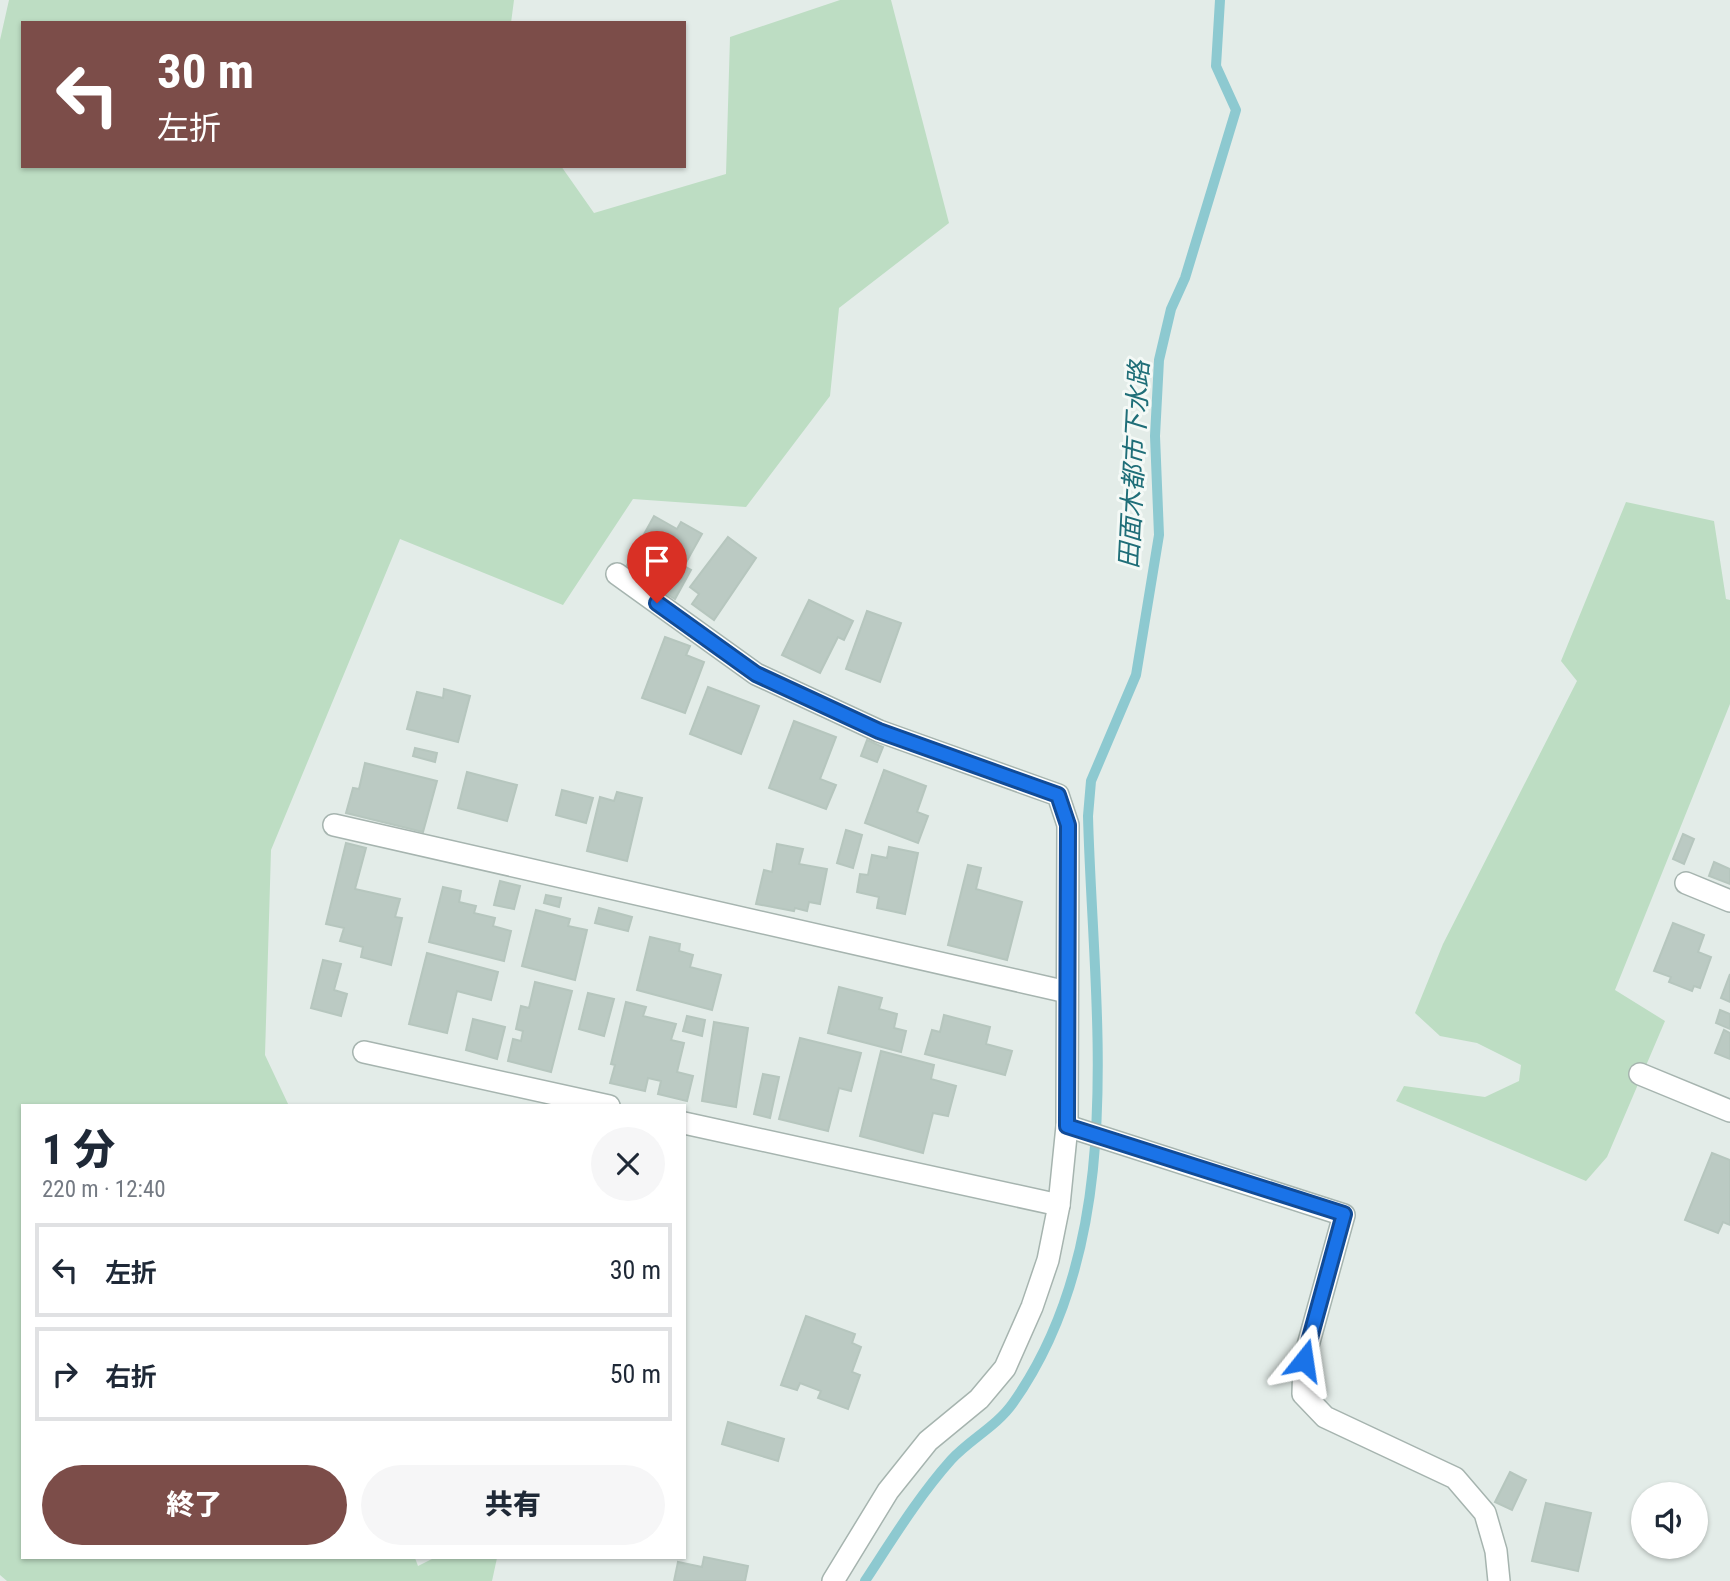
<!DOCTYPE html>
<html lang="ja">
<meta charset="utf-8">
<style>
:root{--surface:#fff;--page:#f6f6f7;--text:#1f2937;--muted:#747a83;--line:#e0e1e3;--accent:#7c4d49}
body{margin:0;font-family:"Roboto Condensed","Noto Sans JP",sans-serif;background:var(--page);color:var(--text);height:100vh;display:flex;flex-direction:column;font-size:26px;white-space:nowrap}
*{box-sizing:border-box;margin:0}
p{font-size:23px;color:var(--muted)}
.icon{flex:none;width:38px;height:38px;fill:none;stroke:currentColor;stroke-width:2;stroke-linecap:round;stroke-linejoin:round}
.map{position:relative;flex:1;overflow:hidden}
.side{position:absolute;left:21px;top:1104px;width:665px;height:455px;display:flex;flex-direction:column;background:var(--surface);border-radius:0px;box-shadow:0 2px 5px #0004}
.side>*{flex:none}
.hud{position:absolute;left:21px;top:21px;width:665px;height:147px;border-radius:0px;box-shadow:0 2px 5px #0004;background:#7c4d49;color:#fff;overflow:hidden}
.controls{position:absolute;left:1631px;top:1482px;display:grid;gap:14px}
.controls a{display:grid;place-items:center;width:77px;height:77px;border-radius:50%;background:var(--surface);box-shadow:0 2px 5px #0004;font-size:35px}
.pin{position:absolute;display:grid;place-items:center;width:60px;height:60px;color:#fff;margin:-72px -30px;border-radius:50% 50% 50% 0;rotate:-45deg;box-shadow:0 0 7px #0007}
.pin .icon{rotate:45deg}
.me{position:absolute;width:77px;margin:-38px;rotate:15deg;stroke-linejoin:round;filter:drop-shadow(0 0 5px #0008)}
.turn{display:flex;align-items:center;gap:24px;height:147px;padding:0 21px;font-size:32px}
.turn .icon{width:91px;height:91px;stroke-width:2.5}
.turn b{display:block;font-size:49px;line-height:60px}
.round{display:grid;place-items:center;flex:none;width:74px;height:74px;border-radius:37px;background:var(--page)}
.overview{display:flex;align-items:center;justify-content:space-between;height:119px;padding:0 21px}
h1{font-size:42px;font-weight:800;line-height:52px}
.primary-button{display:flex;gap:14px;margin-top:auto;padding:14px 21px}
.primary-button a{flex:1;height:80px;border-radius:42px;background:var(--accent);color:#fff;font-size:28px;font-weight:800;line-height:80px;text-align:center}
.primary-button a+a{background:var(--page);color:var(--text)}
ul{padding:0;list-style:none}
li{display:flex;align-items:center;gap:21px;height:94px;margin:0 14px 10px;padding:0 7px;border:4px solid var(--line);border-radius:0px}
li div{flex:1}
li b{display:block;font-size:26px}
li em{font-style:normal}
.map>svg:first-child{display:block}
.green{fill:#bdddc3}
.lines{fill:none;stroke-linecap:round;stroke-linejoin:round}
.stream{stroke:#8dc9d0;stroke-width:10}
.building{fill:#bbcac3;stroke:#b6c6be;stroke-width:2}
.street-casing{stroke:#a6b4af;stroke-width:24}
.street{stroke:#fff;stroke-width:21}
.route-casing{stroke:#114b97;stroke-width:18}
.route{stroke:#1a73e8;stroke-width:12}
.labels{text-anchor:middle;stroke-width:6;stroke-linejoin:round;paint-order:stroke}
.water-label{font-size:26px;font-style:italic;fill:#1f6e78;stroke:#f4f9f6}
</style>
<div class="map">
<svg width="1730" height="1581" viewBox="0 0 1730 1581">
<rect width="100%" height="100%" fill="#e3ece8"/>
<g class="green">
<path d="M 9,0 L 514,0 L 511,23 L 23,23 L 23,166 L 561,166 L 594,213 L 726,174 L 730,37 L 840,0 L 891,0 L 949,223 L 839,308 L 830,396 L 746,507 L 633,499 L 563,605 L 400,539 L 271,850 L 265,1055 L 289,1106 L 23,1106 L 23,1558 L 415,1558 L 418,1566 L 434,1558 L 497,1558 L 492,1581 L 7,1581 L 0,1575 L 0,40 Z"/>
<path d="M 1626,502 L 1714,521 L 1726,599 L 1730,600 L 1730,704 L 1615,990 L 1665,1021 L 1607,1157 L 1586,1181 L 1396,1101 L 1404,1086 L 1485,1097 L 1519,1081 L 1521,1065 L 1477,1043 L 1440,1036 L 1415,1013 L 1443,944 L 1577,681 L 1561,661 Z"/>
</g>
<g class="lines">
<path class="stream" d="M 865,1581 C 892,1540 918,1497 951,1460 C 969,1440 997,1426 1013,1403 C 1131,1236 1093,1008 1088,816 L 1091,781 L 1136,675 L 1159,535 L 1155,436 L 1159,360 L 1171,309 L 1185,278 L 1236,110 L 1216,66 L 1220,0"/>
</g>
<g class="building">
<path d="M 654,516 L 677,529 L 681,522 L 702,534 L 684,566 L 691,570 L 675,599 L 657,588 L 660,583 L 627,565 Z"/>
<path d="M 728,537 L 756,558 L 714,620 L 692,604 L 699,594 L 690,587 Z"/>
<path d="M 809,600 L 853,621 L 844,640 L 838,637 L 820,673 L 782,655 Z"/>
<path d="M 867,611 L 901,623 L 880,682 L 846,669 Z"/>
<path d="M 665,637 L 690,646 L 686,655 L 704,662 L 685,713 L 642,698 Z"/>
<path d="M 708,687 L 759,706 L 741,754 L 690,734 Z"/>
<path d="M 444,689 L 470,696 L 458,742 L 407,729 L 417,692 L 443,698 Z"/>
<path d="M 794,721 L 836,737 L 820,779 L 836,785 L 826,809 L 769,788 Z"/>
<path d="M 867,740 L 883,747 L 877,762 L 861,756 Z"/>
<path d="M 415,748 L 437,753 L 435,762 L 413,756 Z"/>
<path d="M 365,763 L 437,781 L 423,832 L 346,813 L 353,788 L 359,789 Z"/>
<path d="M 884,770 L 926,786 L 917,812 L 928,816 L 918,843 L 865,823 Z"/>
<path d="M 467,772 L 517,785 L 507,821 L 458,808 Z"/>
<path d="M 562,790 L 593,798 L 586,823 L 556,815 Z"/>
<path d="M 617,792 L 642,798 L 627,861 L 587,851 L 600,797 L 614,801 Z"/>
<path d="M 846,830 L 862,835 L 853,868 L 837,863 Z"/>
<path d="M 1683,834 L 1694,839 L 1684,864 L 1673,859 Z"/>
<path d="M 346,843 L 366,848 L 355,889 L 400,899 L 395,917 L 402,918 L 391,965 L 361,957 L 363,947 L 340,941 L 344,928 L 326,924 Z"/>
<path d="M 777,844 L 803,849 L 799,864 L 827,869 L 820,904 L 809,902 L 807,911 L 795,908 L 794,911 L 756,904 L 764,870 L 772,872 Z"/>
<path d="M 889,847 L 918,853 L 905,914 L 877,908 L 879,897 L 857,892 L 860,874 L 868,875 L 872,855 L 887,858 Z"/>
<path d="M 1714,862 L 1730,869 L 1730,884 L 1709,876 Z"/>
<path d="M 968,865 L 981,868 L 976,889 L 1022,902 L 1007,960 L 948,945 Z"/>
<path d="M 500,881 L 520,886 L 514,909 L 494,905 Z"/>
<path d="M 443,887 L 461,891 L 459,902 L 476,906 L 474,913 L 495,918 L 493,926 L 511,931 L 504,961 L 429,942 Z"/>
<path d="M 546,895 L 561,898 L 559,907 L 544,903 Z"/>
<path d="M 599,908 L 632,917 L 628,931 L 595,923 Z"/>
<path d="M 536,910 L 570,919 L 568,926 L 587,930 L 575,980 L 522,966 Z"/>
<path d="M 1673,923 L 1704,935 L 1698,952 L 1711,957 L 1700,988 L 1694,986 L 1692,991 L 1669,982 L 1671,977 L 1654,971 Z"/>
<path d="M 650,937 L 680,944 L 679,951 L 693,955 L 690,967 L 721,975 L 712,1010 L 637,990 Z"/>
<path d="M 427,953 L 498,972 L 491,1000 L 457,991 L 447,1033 L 409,1024 Z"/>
<path d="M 323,960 L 341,964 L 334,990 L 347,994 L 341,1016 L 311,1008 Z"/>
<path d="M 1730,974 L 1730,1002 L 1721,998 Z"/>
<path d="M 535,982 L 572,991 L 551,1072 L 508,1061 L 513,1039 L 521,1041 L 523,1031 L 516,1029 L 521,1006 L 529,1008 Z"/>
<path d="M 839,987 L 882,998 L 879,1009 L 897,1014 L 894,1028 L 906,1031 L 901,1052 L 828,1033 Z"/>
<path d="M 588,993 L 614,999 L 604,1036 L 579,1029 Z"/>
<path d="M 626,1002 L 646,1007 L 643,1016 L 676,1024 L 671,1040 L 684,1043 L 677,1072 L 693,1076 L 687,1101 L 658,1094 L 661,1081 L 648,1078 L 645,1091 L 610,1083 L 615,1065 L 611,1064 Z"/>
<path d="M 1720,1010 L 1730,1014 L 1730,1029 L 1716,1023 Z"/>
<path d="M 944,1015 L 990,1027 L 986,1044 L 1012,1051 L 1005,1075 L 925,1054 L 932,1030 L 940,1032 Z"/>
<path d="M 687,1016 L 705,1020 L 702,1036 L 683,1031 Z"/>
<path d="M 473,1019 L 505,1027 L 497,1059 L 466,1050 Z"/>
<path d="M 714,1022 L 748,1028 L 736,1107 L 702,1101 Z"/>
<path d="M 1724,1030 L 1730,1033 L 1730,1059 L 1715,1053 Z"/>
<path d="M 800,1038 L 861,1053 L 851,1091 L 839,1088 L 828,1131 L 779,1119 Z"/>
<path d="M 881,1051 L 934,1065 L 931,1079 L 956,1086 L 948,1116 L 933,1113 L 923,1153 L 860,1136 Z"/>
<path d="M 763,1074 L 779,1077 L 770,1118 L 754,1114 Z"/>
<path d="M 1712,1153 L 1730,1160 L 1730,1225 L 1723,1222 L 1718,1233 L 1685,1220 Z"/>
<path d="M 806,1316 L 855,1334 L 852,1343 L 861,1347 L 852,1372 L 860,1375 L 848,1409 L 818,1398 L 821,1391 L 800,1383 L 797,1390 L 781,1385 Z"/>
<path d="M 728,1422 L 784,1439 L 778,1461 L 722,1444 Z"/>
<path d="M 1510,1472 L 1526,1480 L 1512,1510 L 1495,1502 Z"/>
<path d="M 1546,1503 L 1591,1513 L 1578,1571 L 1532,1561 Z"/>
<path d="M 704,1557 L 748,1566 L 745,1581 L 674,1581 L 678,1562 L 702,1567 Z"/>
</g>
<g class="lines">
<g class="street-casing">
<g id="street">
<path d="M 617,574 L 756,674 L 879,731 L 1058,795 L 1068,825 L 1067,1126 L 1059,1205 L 1048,1260 L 1032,1307 L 1005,1368 L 979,1399 L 928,1441 L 888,1491 L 833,1581"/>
<path d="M 334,825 L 1067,992"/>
<path d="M 1686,883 L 1730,901"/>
<path d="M 364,1052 L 609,1106"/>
<path d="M 1640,1074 L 1730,1111"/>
<path d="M 684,1123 L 1059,1205"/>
<path d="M 1067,1126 L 1344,1215 L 1304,1360 L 1303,1394 L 1325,1417 L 1455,1478 L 1485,1513 L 1496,1551 L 1499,1581"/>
</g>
</g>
<use href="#street" class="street"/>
</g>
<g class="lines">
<g class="route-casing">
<path id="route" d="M 657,603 L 756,674 L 879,731 L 1058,795 L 1068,825 L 1067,1126 L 1344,1214 L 1304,1360"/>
</g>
<use href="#route" class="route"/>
</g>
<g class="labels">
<g class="water-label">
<text transform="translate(1134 465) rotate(-87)" y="9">田面木都市下水路</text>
</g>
</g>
</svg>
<div class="controls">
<a><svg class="icon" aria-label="sound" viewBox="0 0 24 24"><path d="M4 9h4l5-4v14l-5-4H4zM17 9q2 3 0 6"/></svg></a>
</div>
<div class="pin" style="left:657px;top:603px;background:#d93025"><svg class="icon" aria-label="arrive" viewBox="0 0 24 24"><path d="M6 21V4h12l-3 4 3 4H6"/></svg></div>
<svg class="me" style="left:1304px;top:1360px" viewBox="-20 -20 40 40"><path d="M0-17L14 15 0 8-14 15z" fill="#1a73e8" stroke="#fff" stroke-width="4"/></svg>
<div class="hud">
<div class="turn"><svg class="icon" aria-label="left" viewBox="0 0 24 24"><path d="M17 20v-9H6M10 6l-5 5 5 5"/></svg><div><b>30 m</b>左折</div></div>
</div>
<section class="side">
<div class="overview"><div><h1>1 分</h1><p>220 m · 12:40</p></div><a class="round"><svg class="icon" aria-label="close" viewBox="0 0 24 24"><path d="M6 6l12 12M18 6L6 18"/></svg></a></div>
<ul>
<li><svg class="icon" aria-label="left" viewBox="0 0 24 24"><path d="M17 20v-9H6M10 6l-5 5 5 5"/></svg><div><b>左折</b></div><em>30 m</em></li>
<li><svg class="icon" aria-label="right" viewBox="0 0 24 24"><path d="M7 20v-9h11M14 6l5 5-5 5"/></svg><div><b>右折</b></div><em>50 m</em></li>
</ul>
<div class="primary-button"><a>終了</a><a>共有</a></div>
</section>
</div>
